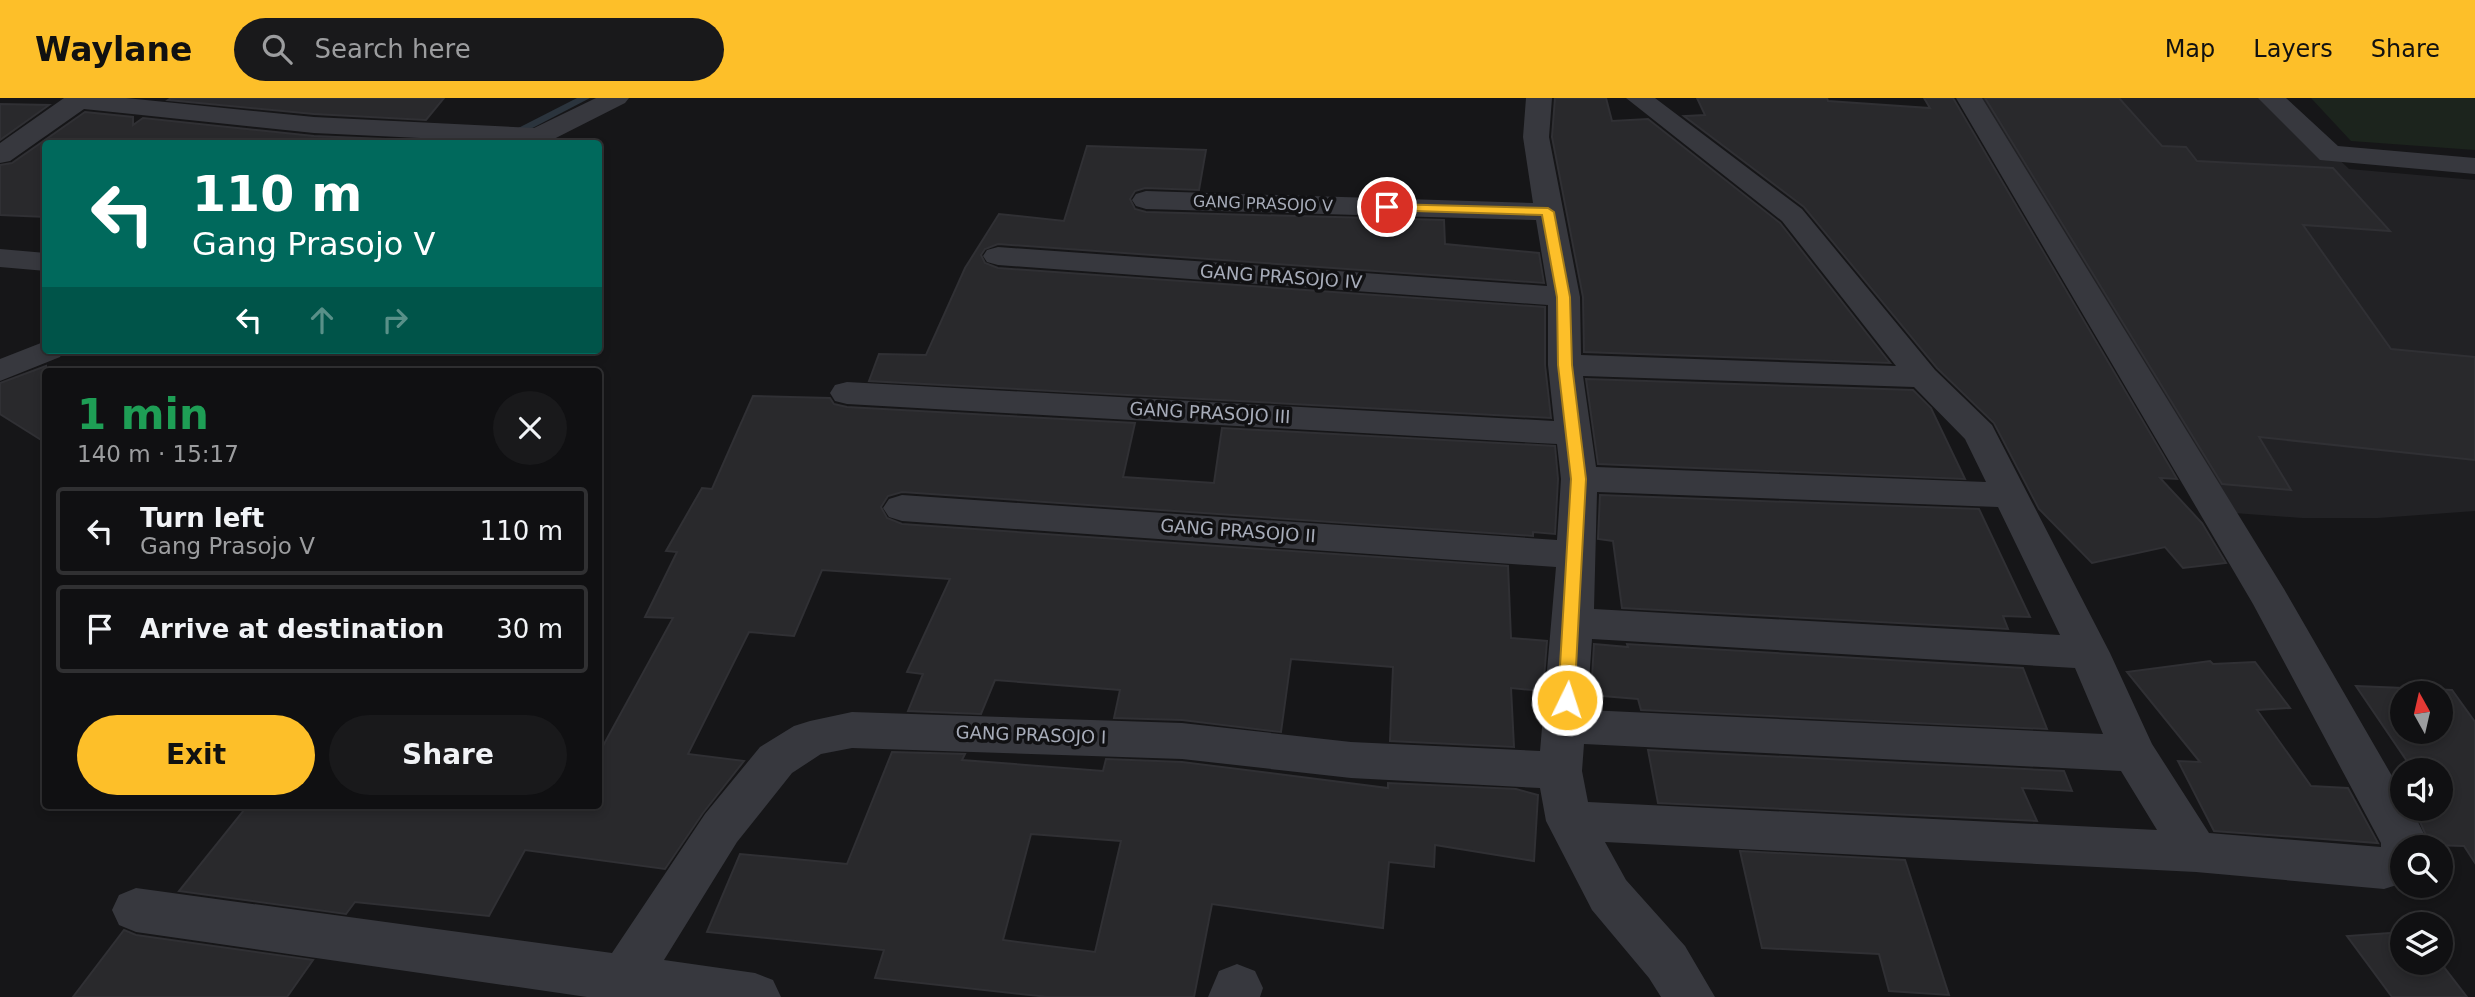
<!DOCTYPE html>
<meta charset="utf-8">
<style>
:root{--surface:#101012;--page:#19191b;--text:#f1f3f6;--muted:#9c9d9f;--line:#303032;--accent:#fdbf29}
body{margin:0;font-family:"DejaVu Sans",sans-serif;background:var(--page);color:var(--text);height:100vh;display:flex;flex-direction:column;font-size:26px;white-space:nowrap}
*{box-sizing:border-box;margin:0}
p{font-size:23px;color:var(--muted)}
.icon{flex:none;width:38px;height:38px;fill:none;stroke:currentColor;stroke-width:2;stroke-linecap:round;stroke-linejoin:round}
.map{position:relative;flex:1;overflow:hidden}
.sheet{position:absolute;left:42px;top:270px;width:560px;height:441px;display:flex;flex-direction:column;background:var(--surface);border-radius:7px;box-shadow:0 4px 10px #0003,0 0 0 2px var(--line)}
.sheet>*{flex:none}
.top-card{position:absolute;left:42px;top:42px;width:560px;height:214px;border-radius:7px;box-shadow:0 4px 10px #0003,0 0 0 2px var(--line);background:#00695c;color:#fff;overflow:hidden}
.needle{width:46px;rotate:352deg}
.buttons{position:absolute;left:2390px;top:583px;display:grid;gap:14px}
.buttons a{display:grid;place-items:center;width:63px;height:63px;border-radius:50%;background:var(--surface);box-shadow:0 4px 10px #0003,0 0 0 2px var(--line);font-size:35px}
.pin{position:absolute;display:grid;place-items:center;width:60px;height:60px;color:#fff;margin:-30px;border:4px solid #fff;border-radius:50%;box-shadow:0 2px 7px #0007}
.me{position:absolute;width:77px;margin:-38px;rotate:4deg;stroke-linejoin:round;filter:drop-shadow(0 0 5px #0008)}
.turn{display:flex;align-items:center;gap:24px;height:147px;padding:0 35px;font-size:32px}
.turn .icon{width:91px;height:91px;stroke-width:2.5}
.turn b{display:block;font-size:49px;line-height:60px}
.lanes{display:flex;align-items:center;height:66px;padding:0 35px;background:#0003;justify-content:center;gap:35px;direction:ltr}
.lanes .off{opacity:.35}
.round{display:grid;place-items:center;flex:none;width:74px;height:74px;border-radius:37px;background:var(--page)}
.head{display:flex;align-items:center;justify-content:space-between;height:119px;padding:0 35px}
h1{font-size:42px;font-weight:700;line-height:52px;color:#1e9e55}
.primary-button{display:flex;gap:14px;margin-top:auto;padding:14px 35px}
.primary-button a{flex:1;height:80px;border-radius:42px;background:var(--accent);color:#111;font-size:28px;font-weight:700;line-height:80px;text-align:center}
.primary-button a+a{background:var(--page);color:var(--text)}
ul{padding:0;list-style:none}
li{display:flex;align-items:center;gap:21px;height:88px;margin:0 14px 10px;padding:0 21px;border:4px solid var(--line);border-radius:7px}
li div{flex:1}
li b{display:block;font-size:26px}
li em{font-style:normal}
header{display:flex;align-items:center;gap:42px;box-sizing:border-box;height:98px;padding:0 35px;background:var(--accent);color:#111}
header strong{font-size:33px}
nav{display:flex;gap:38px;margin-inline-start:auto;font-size:24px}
.search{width:490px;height:63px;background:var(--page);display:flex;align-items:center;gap:18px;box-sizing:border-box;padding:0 24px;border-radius:38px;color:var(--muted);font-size:26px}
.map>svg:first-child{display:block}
.built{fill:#222225}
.green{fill:#1c241d}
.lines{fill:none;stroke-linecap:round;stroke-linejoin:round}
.stream{fill:#2b343d;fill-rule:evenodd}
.building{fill:#29292c;stroke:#303034;stroke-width:2;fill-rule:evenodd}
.street{fill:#37383e;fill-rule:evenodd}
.route{fill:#fdbf29;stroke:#a47c1b;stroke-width:2}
.labels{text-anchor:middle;stroke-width:7;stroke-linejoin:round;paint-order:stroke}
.far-street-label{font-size:16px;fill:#a7acb9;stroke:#111113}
.street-label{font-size:18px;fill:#a7acb9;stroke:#111113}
</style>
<header>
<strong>Waylane</strong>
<div class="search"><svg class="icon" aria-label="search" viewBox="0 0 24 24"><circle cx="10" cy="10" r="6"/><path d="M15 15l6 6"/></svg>Search here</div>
<nav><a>Map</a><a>Layers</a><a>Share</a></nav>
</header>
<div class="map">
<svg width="2475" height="899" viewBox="0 0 2475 899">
<rect width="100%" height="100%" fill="#161618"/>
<path class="built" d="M 1975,0 L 2276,0 L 2349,71 L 2475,82 L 2475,413 L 2378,420 L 2302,420 L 2207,413 Z"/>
<path class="green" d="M 2311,0 L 2475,0 L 2475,52 L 2351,43 Z"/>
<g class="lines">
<path class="stream" d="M 577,0 L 590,0 L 502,46 L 487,46 Z"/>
</g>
<g class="building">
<path d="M 171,0 L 444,0 L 426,22 L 314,16 L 168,2 Z"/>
<path d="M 1555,0 L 1606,0 L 1612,23 L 1648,21 L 1780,125 L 1890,265 L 1584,254 L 1583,199 L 1552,39 Z"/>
<path d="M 1697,0 L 1827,0 L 1828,3 L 1930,10 L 1924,0 L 1953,0 L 2177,381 L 2160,380 L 2202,425 L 2226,465 L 2183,470 L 2165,449 L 2092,465 L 2039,411 L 1994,325 L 1937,270 L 1804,109 L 1684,18 L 1705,17 Z"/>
<path d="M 1985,0 L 2119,0 L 2162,48 L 2186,49 L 2197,63 L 2333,70 L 2390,133 L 2303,127 L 2391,251 L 2475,259 L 2475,362 L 2259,339 L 2291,392 L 2222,386 Z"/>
<path d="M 0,6 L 49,7 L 0,42 Z"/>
<path d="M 85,14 L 133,19 L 133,27 L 143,20 L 314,38 L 408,42 L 405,46 L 46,46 L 46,119 L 0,117 L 0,67 L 12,65 Z"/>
<path d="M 1087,48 L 1206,52 L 1199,92 L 1145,90 L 1135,93 L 1130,101 L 1135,111 L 1146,114 L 1444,122 L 1445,146 L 1539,155 L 1544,185 L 998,146 L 985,151 L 981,157 L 985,165 L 998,170 L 1545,209 L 1545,267 L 1551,320 L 869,283 L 879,256 L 926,257 L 965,170 L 999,116 L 1064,123 Z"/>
<path d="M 46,268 L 46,345 L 0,316 L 0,285 Z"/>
<path d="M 1586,281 L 1913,292 L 1931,310 L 1965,381 L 1598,366 Z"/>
<path d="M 753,298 L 830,300 L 834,306 L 847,309 L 1135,325 L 1123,379 L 1214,385 L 1222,330 L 1555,348 L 1558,381 L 1555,436 L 1533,434 L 1533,438 L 902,394 L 888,398 L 881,409 L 887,420 L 902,426 L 1508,468 L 1511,540 L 1547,543 L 1543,593 L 1511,590 L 1514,649 L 1390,643 L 1393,569 L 1291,561 L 1281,634 L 1182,622 L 1114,620 L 1120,592 L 995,582 L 981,616 L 908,613 L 923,576 L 907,574 L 950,481 L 822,472 L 794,538 L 749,534 L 688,656 L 744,663 L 703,715 L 665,771 L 525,752 L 489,818 L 355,804 L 346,816 L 179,793 L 248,707 L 598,707 L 598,657 L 673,520 L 645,519 L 677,454 L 666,453 L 702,390 L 712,391 Z"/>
<path d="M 1600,397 L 1979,411 L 2030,519 L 2003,518 L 2008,531 L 1622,510 L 1613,443 L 1598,441 Z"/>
<path d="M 1594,546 L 1628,549 L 1627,546 L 2023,570 L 2047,631 L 1641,612 L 1638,601 L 1591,597 Z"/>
<path d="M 2210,563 L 2213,566 L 2255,564 L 2290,610 L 2257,612 L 2311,688 L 2348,690 L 2378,745 L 2214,733 L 2178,663 L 2200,664 L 2127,574 Z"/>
<path d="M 2356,588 L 2452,592 L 2475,624 L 2475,765 L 2464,748 L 2430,747 L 2414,710 L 2441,710 L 2441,672 L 2413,672 ZM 2403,595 L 2441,595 L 2441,634 L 2403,634 Z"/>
<path d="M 1648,652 L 2064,673 L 2072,693 L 2022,690 L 2037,723 L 1658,705 Z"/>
<path d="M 892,654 L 965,656 L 962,662 L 1103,673 L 1106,661 L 1182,664 L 1388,690 L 1388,685 L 1516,691 L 1538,697 L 1534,763 L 1435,747 L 1434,769 L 1389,764 L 1383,830 L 1212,806 L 1194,899 L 1048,899 L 875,880 L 884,852 L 707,834 L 740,756 L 847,766 ZM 1031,736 L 1121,743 L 1095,854 L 1003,842 Z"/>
<path d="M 1740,753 L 1905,762 L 1949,897 L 1889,893 L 1879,856 L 1762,850 Z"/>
<path d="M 124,832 L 136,837 L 313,862 L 287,899 L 73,899 Z"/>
<path d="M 2403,834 L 2403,864 L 2440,864 L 2467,899 L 2392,899 L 2347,838 Z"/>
</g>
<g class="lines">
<g class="street">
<path d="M 64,0 L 126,0 L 314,19 L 534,30 L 596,0 L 629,0 L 625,5 L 544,46 L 314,35 L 84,11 L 10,63 L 0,65 L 0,45 Z"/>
<path d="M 1526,0 L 1552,0 L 1549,39 L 1580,199 L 1581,257 L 1896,268 L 1782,123 L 1626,0 L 1655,0 L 1802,111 L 1935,272 L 1992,327 L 2110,555 L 2152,646 L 2209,735 L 2381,749 L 2381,745 L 2253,506 L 1956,0 L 1982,0 L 2284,491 L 2403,697 L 2403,710 L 2411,710 L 2428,744 L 2427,749 L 2403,749 L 2403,785 L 2384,791 L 2196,774 L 1605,744 L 1626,782 L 1685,848 L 1715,899 L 1661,899 L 1649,880 L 1592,812 L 1546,723 L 1540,690 L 1351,680 L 1182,661 L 852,650 L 821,656 L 792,675 L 737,744 L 664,862 L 755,875 L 773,882 L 781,899 L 587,899 L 136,834 L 119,827 L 112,812 L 119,797 L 136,790 L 612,855 L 705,716 L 760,649 L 794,628 L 810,623 L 852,614 L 1182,625 L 1351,644 L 1540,653 L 1556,469 L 902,423 L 889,419 L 883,410 L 889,401 L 902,397 L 1557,442 L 1561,381 L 1557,346 L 847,306 L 835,303 L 830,295 L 835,287 L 847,284 L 1554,323 L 1548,267 L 1548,207 L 998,167 L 987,164 L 983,158 L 987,152 L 998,149 L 1547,188 L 1536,122 L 1146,111 L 1136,108 L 1132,102 L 1136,96 L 1146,93 L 1533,105 L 1523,39 ZM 1583,278 L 1914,289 L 1965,341 L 1986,384 L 1596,369 ZM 1597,394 L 1998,409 L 2060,537 L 1594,511 ZM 1592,541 L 2075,570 L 2103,636 L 1587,612 ZM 1584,646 L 2121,673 L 2157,732 L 1588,704 L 1582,673 Z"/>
<path d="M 2258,0 L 2286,0 L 2338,48 L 2475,60 L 2475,76 L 2320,62 Z"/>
<path d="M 0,151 L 46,155 L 46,173 L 0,169 Z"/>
<path d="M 46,243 L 46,252 L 64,252 L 60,259 L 0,283 L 0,261 Z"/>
<path d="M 1237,866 L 1255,873 L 1263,890 L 1260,899 L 1208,899 L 1219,873 Z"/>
</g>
</g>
<path class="route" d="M 1387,106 L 1548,110 L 1554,114 L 1570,199 L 1572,267 L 1586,381 L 1574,607 L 1567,609 L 1558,602 L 1571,381 L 1558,267 L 1557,199 L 1542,117 L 1383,112 L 1381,109 Z"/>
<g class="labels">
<g class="far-street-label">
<text transform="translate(1263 105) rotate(2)" y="6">GANG PRASOJO V</text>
</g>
<g class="street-label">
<text transform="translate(1281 179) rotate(4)" y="6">GANG PRASOJO IV</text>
<text transform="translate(1210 315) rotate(3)" y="6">GANG PRASOJO III</text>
<text transform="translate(1238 433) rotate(4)" y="6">GANG PRASOJO II</text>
<text transform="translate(1031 637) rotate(2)" y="6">GANG PRASOJO I</text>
</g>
</g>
</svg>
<div class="buttons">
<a><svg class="needle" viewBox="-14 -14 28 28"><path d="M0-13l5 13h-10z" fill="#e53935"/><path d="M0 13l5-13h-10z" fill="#9c9d9f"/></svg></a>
<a><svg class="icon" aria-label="sound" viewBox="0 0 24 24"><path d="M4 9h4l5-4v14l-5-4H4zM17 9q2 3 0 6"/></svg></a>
<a><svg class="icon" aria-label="search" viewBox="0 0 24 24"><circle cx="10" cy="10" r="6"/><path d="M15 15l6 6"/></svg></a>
<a><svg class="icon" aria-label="layers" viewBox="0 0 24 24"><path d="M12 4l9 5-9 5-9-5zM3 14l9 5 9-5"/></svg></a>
</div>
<div class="pin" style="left:1387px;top:109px;background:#d93025"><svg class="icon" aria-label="arrive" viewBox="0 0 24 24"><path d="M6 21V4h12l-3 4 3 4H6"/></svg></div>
<svg class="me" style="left:1567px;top:602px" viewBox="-20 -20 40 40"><circle r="17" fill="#fdbf29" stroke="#fff" stroke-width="3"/><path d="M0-11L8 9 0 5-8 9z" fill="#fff"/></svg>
<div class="top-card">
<div class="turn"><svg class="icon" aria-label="left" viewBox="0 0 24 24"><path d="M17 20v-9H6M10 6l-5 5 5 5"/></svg><div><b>110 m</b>Gang Prasojo V</div></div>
<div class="lanes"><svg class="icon" aria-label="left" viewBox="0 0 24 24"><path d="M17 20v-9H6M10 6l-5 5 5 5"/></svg><svg class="icon off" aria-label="ahead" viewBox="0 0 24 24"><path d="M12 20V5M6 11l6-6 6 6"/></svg><svg class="icon off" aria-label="right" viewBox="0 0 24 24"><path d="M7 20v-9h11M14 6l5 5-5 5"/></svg></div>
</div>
<section class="sheet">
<div class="head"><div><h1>1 min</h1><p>140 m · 15:17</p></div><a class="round"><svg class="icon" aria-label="close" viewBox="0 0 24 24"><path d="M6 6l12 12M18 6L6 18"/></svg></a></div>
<ul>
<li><svg class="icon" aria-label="left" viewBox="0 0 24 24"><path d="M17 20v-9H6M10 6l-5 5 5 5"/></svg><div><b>Turn left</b><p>Gang Prasojo V</p></div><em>110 m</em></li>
<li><svg class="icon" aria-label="arrive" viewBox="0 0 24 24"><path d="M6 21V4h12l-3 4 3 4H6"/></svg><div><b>Arrive at destination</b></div><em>30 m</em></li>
</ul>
<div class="primary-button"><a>Exit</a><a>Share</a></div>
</section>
</div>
